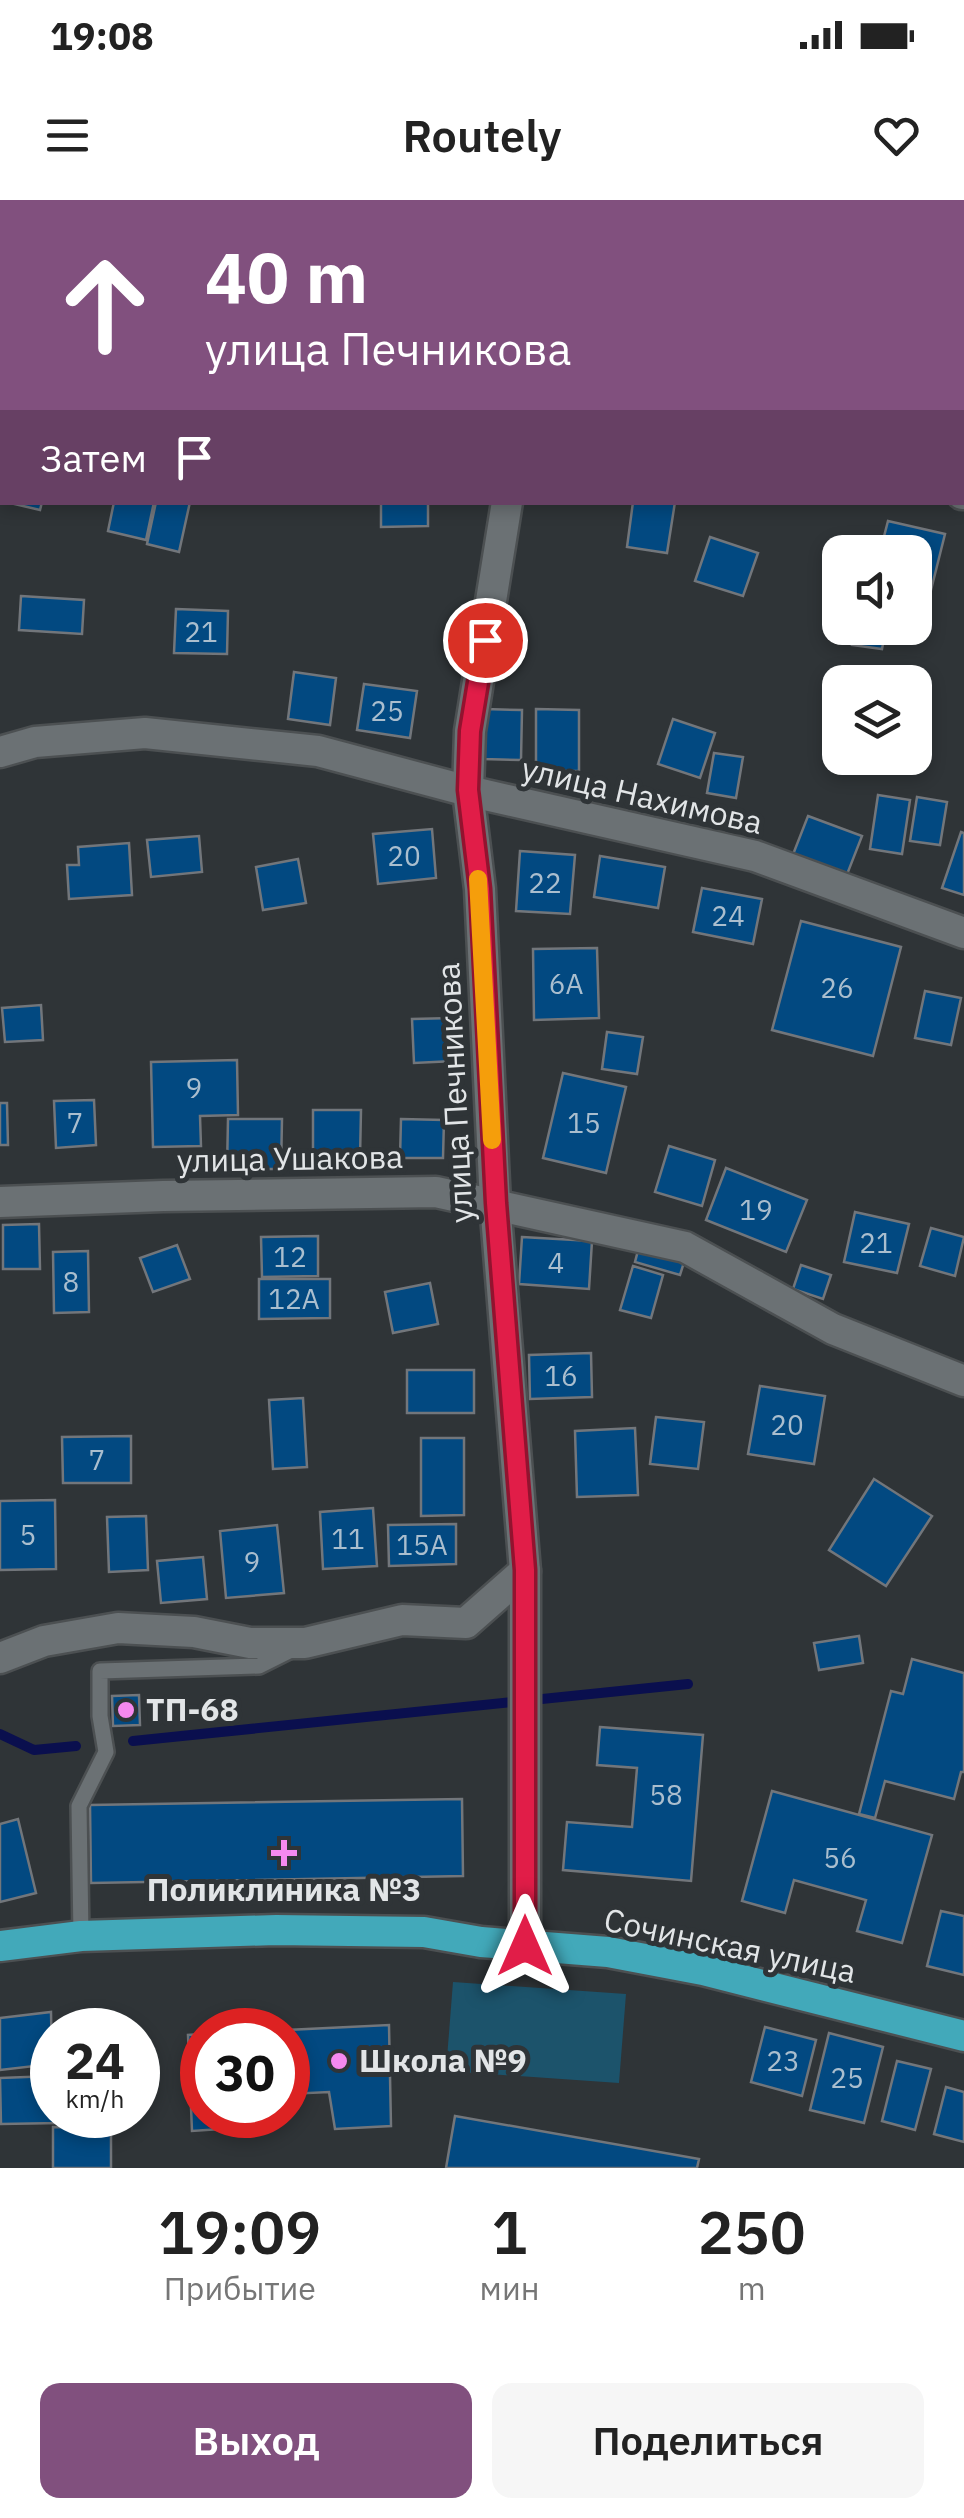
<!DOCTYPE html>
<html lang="ru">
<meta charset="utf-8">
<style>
:root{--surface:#fff;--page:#f6f6f6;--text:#222;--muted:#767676;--accent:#81507e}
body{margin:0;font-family:"IBM Plex Sans",sans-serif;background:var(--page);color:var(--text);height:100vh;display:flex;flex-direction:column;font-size:38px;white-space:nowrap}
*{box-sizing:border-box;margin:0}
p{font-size:32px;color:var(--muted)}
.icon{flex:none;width:55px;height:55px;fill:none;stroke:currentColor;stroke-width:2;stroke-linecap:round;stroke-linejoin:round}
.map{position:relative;height:1968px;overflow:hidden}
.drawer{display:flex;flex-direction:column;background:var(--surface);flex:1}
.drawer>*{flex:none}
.banner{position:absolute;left:0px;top:0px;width:965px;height:305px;box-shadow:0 5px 15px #0003;background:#81507e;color:#fff;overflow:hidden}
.fabs{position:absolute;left:822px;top:335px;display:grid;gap:20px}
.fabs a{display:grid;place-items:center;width:110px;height:110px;border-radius:20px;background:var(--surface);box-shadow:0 5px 15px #0003;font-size:50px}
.speed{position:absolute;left:30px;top:1808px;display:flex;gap:20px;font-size:50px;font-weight:700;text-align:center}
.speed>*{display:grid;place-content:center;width:130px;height:130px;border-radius:50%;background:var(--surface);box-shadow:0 5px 15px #0003;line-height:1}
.speed small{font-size:25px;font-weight:400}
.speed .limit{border:15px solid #d22;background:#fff;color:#111}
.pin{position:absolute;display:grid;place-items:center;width:85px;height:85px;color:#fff;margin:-42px;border:5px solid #fff;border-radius:50%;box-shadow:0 2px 10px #0007}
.me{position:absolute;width:110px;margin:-55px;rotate:0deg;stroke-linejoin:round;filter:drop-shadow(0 0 8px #0008)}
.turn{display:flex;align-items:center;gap:35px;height:210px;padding:0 40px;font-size:45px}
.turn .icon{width:130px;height:130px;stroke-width:2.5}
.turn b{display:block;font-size:70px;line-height:85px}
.then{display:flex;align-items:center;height:95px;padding:0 40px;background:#0003;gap:20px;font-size:38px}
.eta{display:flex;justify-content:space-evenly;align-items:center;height:170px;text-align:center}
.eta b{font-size:60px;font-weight:600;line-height:70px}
.action{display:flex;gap:20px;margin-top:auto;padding:20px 40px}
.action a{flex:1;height:115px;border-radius:20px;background:var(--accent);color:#fff;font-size:40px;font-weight:600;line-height:115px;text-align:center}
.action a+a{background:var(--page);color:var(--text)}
.status{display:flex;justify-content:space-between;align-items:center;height:70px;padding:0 50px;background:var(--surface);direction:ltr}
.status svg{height:28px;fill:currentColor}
header{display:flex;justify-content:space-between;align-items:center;height:130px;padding:0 40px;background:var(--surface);font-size:45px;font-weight:600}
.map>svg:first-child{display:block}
.green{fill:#1c536b}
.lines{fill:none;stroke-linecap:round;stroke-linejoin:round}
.stream{stroke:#0a0f4e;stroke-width:10}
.building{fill:#024981;stroke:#72767b;stroke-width:2.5}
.lane-casing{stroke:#4c5052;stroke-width:20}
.street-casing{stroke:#4c5052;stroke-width:35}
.highway-casing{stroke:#4c5052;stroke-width:35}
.path{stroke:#666a6d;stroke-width:6;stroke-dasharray:8 5;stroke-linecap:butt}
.lane{stroke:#6b7174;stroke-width:15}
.street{stroke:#6b7174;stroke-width:30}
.highway{stroke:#42a9ba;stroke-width:30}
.route-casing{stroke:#92132f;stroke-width:25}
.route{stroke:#e11d48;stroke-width:18}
.slow{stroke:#f59e0b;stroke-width:18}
.poi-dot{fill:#f589ef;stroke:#2f3437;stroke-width:4}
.labels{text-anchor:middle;stroke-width:10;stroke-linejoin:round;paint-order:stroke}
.number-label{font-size:28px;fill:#aabece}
.street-label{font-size:32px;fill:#e2e5e7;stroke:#2f3437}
.poi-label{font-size:32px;font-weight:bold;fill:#e2e5e7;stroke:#2f3437;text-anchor:start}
</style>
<div class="status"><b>19:08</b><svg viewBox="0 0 49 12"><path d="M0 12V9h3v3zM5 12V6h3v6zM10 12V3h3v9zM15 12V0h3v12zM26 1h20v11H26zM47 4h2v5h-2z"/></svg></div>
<header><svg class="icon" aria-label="menu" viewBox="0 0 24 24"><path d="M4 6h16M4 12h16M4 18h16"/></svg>Routely<svg class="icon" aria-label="heart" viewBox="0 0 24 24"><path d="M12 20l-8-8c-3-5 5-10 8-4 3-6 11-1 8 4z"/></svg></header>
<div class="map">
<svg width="964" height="1968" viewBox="0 0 964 1968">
<rect width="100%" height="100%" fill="#2f3437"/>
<path class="green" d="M 453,1782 L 626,1794 L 619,1883 L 446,1871 Z"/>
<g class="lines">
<g class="stream">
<path d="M 0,1534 L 34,1550 L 76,1546"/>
<path d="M 133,1541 L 688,1484"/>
</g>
</g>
<g class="building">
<path d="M 0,139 L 2,140 L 2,187 L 0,186 Z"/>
<path d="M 0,226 L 2,227 L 2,302 L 0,301 Z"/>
<path d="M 6,302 L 42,302 L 40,310 Z"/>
<path d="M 114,302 L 154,302 L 146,340 L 108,331 Z"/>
<path d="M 156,302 L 190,302 L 179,352 L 147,344 Z"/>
<path d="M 381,302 L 428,302 L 428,326 L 381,327 Z"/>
<path d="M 633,302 L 675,302 L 667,353 L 627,347 Z"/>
<path d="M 888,321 L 945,334 L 930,394 L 915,391 L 915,352 L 880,352 Z"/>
<path d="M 710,337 L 758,353 L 743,396 L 695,381 Z"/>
<path d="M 21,396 L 84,400 L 82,434 L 19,430 Z"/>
<path d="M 176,409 L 228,411 L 227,454 L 174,453 Z"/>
<path d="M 855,428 L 886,428 L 882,449 L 852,445 Z"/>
<path d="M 294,472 L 336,478 L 330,525 L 288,519 Z"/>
<path d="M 364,484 L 417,491 L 410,538 L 357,530 Z"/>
<path d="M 484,509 L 522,510 L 521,560 L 483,559 Z"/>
<path d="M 536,509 L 579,510 L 579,571 L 536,571 Z"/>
<path d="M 673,519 L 715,533 L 700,578 L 658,564 Z"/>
<path d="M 714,553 L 743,557 L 736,598 L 707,593 Z"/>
<path d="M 878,595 L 910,600 L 902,654 L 870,649 Z"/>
<path d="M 917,597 L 947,602 L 940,645 L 910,641 Z"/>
<path d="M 808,616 L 862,636 L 846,677 L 792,657 Z"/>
<path d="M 432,629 L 436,678 L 378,684 L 373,634 Z"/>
<path d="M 961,632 L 964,633 L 964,695 L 942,688 Z"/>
<path d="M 199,636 L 202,672 L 151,677 L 147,640 Z"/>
<path d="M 129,643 L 132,695 L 69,699 L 67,665 L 79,665 L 78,647 Z"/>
<path d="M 520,651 L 575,655 L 570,714 L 516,711 Z"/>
<path d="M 600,656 L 665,667 L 658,708 L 594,697 Z"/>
<path d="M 298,659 L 306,703 L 263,710 L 256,667 Z"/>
<path d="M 702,688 L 762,699 L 753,744 L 693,732 Z"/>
<path d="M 801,721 L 901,747 L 873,856 L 772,830 Z"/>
<path d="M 597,748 L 599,818 L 534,820 L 533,749 Z"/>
<path d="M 925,791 L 961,798 L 951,845 L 915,838 Z"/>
<path d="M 41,805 L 43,840 L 5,842 L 2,808 Z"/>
<path d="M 453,818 L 454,861 L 414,863 L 412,819 Z"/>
<path d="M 607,832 L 643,837 L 637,874 L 602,869 Z"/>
<path d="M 237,860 L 238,915 L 200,916 L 201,946 L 153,947 L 151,862 Z"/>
<path d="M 563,873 L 626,887 L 606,973 L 543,958 Z"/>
<path d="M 94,900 L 96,945 L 56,948 L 54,901 Z"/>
<path d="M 0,903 L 7,903 L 8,945 L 0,945 Z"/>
<path d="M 313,910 L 361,910 L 360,958 L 313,958 Z"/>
<path d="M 228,919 L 282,919 L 281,969 L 227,969 Z"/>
<path d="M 401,919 L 444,920 L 443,958 L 400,958 Z"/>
<path d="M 669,946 L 715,960 L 702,1006 L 655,992 Z"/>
<path d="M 726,968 L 807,1000 L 786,1052 L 706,1020 Z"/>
<path d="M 855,1012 L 909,1024 L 897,1073 L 844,1062 Z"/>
<path d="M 39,1024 L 40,1069 L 3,1069 L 3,1025 Z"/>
<path d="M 931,1028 L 964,1037 L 955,1076 L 920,1066 Z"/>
<path d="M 318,1036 L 318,1076 L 262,1077 L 261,1037 Z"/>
<path d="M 522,1037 L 592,1041 L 589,1089 L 519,1084 Z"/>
<path d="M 640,1043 L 686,1056 L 680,1075 L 635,1062 Z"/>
<path d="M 177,1045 L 190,1079 L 153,1092 L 140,1058 Z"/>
<path d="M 88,1051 L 89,1112 L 54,1113 L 53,1052 Z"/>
<path d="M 801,1065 L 831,1075 L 823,1099 L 793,1089 Z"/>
<path d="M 633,1066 L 663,1075 L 651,1118 L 620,1110 Z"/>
<path d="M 259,1079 L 330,1079 L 330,1118 L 259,1119 Z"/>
<path d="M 430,1083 L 438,1124 L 393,1133 L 385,1092 Z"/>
<path d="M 591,1153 L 592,1197 L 530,1199 L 529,1155 Z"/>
<rect x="407" y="1170" width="67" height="43"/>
<path d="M 760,1186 L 825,1196 L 814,1264 L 748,1254 Z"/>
<path d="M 303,1198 L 307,1267 L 273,1269 L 269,1200 Z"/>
<path d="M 656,1217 L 704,1222 L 698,1269 L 650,1264 Z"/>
<path d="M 635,1228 L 638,1295 L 577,1297 L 575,1231 Z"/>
<path d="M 131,1236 L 131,1283 L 63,1283 L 62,1237 Z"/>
<path d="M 421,1238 L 464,1238 L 464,1315 L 421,1316 Z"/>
<path d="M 874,1279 L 932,1316 L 886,1386 L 829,1350 Z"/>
<path d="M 55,1300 L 56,1369 L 0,1370 L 0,1301 Z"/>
<path d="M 373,1308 L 377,1366 L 323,1369 L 320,1312 Z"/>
<path d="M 146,1316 L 148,1370 L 109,1372 L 107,1317 Z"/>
<path d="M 456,1324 L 456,1364 L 389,1366 L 388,1325 Z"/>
<path d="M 277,1325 L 284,1393 L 226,1398 L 220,1331 Z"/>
<path d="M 203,1357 L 207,1399 L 161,1403 L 157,1361 Z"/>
<path d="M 859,1436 L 863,1463 L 819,1470 L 814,1443 Z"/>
<path d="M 912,1459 L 964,1473 L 964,1572 L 961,1572 L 954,1599 L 885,1581 L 875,1618 L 859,1614 L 891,1491 L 903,1494 Z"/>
<path d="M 139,1495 L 140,1525 L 113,1526 L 112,1496 Z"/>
<path d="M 600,1527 L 703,1535 L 691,1681 L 563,1670 L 567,1622 L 632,1627 L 637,1568 L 597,1565 Z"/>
<path d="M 772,1591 L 932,1635 L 902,1743 L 857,1731 L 866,1700 L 794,1680 L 785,1713 L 742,1701 Z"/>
<path d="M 462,1599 L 463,1676 L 91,1683 L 90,1605 Z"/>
<path d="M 18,1619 L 36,1693 L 0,1702 L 0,1624 Z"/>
<path d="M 941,1711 L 964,1716 L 964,1775 L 927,1766 Z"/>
<path d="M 51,1812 L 52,1864 L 0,1870 L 0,1818 Z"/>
<path d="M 389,1825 L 391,1926 L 335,1929 L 329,1892 L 288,1894 L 287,1830 Z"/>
<path d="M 765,1827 L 816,1840 L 802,1896 L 751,1882 Z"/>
<path d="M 829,1833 L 883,1847 L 864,1923 L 810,1910 Z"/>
<path d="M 202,1834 L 202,1915 L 250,1915 L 251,1927 L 192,1931 L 188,1835 Z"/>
<path d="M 897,1861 L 931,1869 L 915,1930 L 882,1921 Z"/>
<path d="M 52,1876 L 52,1915 L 60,1915 L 60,1923 L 1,1924 L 0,1878 Z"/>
<path d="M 946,1887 L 964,1892 L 964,1942 L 934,1934 Z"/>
<path d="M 455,1916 L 699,1959 L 697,1968 L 446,1968 Z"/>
<path d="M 53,1927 L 111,1928 L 111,1968 L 53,1968 Z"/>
</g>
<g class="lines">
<g class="lane-casing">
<g id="lane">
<path d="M 962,99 L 964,99"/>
<path d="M 81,1736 L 79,1606 L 106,1552 L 100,1516 L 100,1471 L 259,1466 L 293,1449"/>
</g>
</g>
<g class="street-casing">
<g id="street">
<path d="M 962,294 L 964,294"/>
<path d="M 507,302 L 470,531 L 468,591 L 480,689 L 495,1003 L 525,1371 L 525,1746"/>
<path d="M 0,552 L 35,542 L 145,533 L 318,551 L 468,591 L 755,656 L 964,733"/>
<path d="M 0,1002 L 163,996 L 436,992 L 685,1047 L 833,1129 L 964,1181"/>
<path d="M 0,1458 L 44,1441 L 118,1428 L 194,1432 L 250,1443 L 305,1443 L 402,1420 L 466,1423 L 525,1371"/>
</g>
</g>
<g class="highway-casing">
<path id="highway" d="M 0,1746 L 81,1736 L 276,1730 L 424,1732 L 481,1742 L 608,1752 L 703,1770 L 964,1836"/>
</g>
<path class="path" d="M 788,0 L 790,2"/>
<use href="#lane" class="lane"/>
<use href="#street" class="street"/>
<use href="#highway" class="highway"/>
</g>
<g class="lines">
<g class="route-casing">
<path id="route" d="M 485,440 L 470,531 L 468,590 L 480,689 L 496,1003 L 525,1370 L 525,1746"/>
</g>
<use href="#route" class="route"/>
<path class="slow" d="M 478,679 L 492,940"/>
</g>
<g class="poi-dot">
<circle cx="126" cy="1510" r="10"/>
<path d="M279 1638h10v10h10v10h-10v10h-10v-10h-10v-10h10z"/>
<circle cx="339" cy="1861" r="10"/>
</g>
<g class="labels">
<g class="number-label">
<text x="201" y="442">21</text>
<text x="387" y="521">25</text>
<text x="404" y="666">20</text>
<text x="545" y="693">22</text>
<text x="728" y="726">24</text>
<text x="566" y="794">6А</text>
<text x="837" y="798">26</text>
<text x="194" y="898">9</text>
<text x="75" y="933">7</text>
<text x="584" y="933">15</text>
<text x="756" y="1020">19</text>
<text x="876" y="1053">21</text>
<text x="290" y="1067">12</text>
<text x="556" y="1073">4</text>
<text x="71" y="1092">8</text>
<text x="294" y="1109">12А</text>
<text x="561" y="1186">16</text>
<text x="787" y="1235">20</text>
<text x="97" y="1270">7</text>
<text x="28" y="1345">5</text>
<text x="348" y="1349">11</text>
<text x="422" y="1355">15А</text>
<text x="252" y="1372">9</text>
<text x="666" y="1605">58</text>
<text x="840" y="1668">56</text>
<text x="783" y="1871">23</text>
<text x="847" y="1888">25</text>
</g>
<g class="street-label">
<text transform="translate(642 596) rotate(13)" y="11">улица Нахимова</text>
<text transform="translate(455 893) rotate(-93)" y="11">улица Печникова</text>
<text transform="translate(290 959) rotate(-1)" y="11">улица Ушакова</text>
<text transform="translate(730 1746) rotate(12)" y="11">Сочинская улица</text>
</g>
<g class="poi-label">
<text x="146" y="1521">ТП-68</text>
<text x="284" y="1701" text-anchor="middle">Поликлиника №3</text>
<text x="359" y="1872">Школа №9</text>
</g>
</g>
</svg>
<div class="fabs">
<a><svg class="icon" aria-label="sound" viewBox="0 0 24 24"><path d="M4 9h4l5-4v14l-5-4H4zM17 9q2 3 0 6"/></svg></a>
<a><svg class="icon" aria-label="layers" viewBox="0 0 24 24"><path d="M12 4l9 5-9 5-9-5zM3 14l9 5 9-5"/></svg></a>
</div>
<div class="speed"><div>24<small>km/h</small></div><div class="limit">30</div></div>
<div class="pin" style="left:485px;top:440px;background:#d93025"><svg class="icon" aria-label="arrive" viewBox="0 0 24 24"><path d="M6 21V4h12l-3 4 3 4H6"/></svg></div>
<svg class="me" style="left:525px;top:1746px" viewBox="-20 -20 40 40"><path d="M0-17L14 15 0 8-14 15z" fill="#e11d48" stroke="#fff" stroke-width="4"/></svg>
<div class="banner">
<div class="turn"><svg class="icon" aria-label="ahead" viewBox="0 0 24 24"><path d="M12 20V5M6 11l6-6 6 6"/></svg><div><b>40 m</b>улица Печникова</div></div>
<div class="then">Затем<svg class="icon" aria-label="arrive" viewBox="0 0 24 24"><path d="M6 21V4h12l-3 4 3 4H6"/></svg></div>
</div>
</div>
<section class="drawer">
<div class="eta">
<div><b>19:09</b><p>Прибытие</p></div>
<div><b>1</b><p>мин</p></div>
<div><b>250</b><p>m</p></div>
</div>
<div class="action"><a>Выход</a><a>Поделиться</a></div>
</section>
